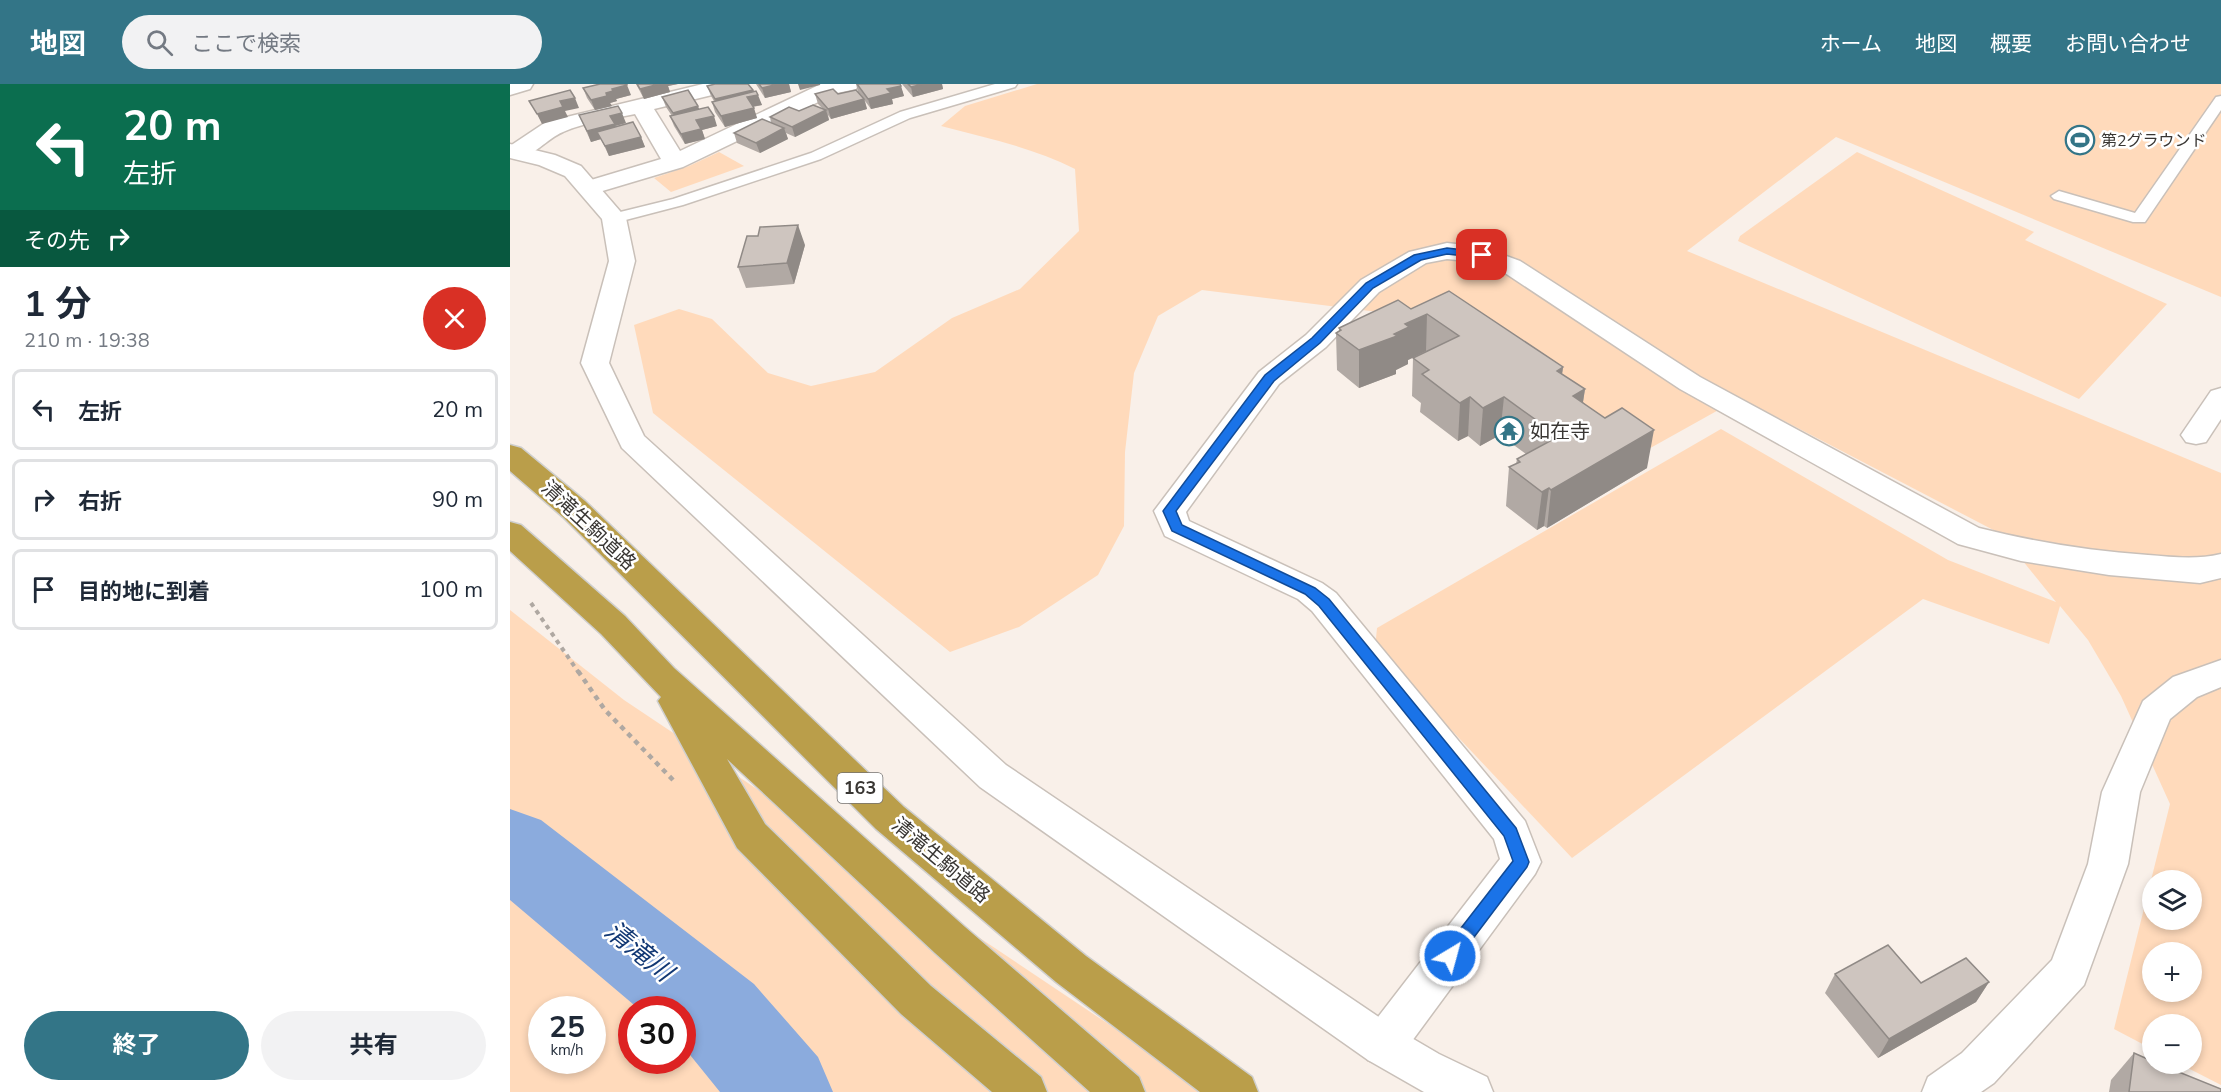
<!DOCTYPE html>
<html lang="ja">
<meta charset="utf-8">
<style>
:root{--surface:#fff;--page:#f2f2f3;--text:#1f2937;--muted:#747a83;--line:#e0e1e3;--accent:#337587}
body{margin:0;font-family:"Nunito Sans","Noto Sans JP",sans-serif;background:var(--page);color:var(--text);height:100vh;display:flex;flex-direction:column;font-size:22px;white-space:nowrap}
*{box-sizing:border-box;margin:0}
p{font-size:20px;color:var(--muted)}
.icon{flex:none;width:33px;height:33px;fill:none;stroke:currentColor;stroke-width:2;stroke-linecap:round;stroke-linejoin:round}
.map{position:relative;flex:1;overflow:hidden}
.drawer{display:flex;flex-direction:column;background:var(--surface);width:510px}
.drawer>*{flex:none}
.hud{background:#0b6e4f;color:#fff;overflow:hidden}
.tools{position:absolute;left:1632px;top:786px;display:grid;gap:12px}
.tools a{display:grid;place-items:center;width:60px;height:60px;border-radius:50%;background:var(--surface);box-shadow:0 3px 9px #0003;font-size:30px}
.speed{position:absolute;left:18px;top:912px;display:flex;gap:12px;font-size:30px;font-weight:700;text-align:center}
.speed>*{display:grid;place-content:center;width:78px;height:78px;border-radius:50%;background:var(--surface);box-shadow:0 3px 9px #0003;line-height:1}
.speed small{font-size:15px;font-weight:400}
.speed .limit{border:9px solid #d22;background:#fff;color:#111}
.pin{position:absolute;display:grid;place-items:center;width:51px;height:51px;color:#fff;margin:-26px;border-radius:12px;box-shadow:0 3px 9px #0006}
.me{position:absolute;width:66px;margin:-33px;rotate:37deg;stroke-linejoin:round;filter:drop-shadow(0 0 4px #0008)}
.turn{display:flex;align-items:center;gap:21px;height:126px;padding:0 24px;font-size:27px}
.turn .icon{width:78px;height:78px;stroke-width:2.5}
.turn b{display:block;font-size:42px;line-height:51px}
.then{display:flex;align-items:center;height:57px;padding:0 24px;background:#0003;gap:12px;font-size:22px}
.round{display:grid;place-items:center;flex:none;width:63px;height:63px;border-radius:32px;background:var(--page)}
.headline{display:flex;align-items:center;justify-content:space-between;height:102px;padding:0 24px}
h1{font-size:36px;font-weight:700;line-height:45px}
.primary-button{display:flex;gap:12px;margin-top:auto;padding:12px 24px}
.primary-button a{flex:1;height:69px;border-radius:36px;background:var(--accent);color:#fff;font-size:24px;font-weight:700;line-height:69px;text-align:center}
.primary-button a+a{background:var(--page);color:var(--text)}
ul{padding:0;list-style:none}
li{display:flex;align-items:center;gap:18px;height:81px;margin:0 12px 9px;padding:0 12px;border:3px solid var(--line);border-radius:9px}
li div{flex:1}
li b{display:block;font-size:22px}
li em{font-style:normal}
header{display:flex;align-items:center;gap:36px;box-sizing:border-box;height:84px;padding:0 30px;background:var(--accent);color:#fff}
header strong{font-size:28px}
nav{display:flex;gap:33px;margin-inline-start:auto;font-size:21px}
.search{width:420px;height:54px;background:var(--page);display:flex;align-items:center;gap:15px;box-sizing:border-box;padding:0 21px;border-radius:33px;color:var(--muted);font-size:22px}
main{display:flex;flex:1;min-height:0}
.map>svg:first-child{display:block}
.green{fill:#ffdabb;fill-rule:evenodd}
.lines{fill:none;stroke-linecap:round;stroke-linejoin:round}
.river{fill:#8babdd;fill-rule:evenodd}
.service-casing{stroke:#c9c0b9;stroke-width:3}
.minor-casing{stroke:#c9c0b9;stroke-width:3}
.tertiary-casing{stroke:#c9c0b9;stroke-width:3}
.trunk-casing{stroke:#cfcfce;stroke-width:3}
.path-far1{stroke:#afa8a2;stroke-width:4;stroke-dasharray:4.5 4.5;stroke-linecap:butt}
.path{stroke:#afa8a2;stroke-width:4.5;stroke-dasharray:5 5;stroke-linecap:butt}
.service{fill:#fff;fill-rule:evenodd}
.minor{fill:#fff;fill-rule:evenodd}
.tertiary{fill:#fff;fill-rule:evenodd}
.trunk{fill:#ba9e4a;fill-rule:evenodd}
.wall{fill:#b1a9a4}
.shaded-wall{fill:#908a86}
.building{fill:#cec5bf;stroke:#908a86;stroke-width:1.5}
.route{fill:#1a73e8;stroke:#114b97;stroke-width:1.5}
.labels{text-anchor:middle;stroke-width:5;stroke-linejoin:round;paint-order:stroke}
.far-poi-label{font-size:16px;fill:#393633;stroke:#fff;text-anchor:start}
.shield{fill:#fff;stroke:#747270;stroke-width:1.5}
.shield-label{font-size:18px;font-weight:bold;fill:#393633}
.poi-label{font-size:20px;fill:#393633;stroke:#fff;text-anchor:start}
.street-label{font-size:20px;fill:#393633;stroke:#fff}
.near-water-label{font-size:26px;font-style:italic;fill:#123874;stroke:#fff}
</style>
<header>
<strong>地図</strong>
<div class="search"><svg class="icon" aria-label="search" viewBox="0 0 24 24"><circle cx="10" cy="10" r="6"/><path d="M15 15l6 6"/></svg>ここで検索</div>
<nav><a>ホーム</a><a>地図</a><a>概要</a><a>お問い合わせ</a></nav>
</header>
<main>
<section class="drawer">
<div class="hud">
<div class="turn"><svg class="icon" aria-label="left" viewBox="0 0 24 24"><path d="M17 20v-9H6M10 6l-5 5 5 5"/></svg><div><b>20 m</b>左折</div></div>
<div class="then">その先<svg class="icon" aria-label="right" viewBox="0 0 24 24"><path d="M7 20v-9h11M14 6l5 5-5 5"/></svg></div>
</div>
<div class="headline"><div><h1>1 分</h1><p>210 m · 19:38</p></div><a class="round" style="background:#d93025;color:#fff"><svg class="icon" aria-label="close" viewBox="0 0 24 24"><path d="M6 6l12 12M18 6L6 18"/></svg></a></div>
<ul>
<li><svg class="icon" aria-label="left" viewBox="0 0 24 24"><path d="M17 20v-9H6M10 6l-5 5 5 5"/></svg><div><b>左折</b></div><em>20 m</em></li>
<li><svg class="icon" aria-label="right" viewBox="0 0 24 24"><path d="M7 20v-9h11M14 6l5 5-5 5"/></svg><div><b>右折</b></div><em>90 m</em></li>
<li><svg class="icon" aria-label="arrive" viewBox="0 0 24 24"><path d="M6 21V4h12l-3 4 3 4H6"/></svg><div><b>目的地に到着</b></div><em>100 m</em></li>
</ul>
<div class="primary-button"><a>終了</a><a>共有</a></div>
</section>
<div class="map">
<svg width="1711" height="1008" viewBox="0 0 1711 1008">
<rect width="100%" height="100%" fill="#f9f0e9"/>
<g class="green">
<path d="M 527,0 L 1711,0 L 1711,213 L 1326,53 L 1177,167 L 1711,389 L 1711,1001 L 1670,980 L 1682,980 L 1682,940 L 1642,940 L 1642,965 L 1604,945 L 1660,720 L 1611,612 L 1578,556 L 1550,522 L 1539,560 L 1413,515 L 1062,774 L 865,565 L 867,544 L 1211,345 L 1438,476 L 1546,518 L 1491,450 L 1230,314 L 1135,367 L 924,235 L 692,206 L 648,232 L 624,289 L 615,368 L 614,442 L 588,491 L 509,543 L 440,568 L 143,329 L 124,241 L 169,225 L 202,235 L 258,289 L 301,302 L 365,288 L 442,234 L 510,205 L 569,147 L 565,85 C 524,64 477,54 431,42 L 455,22 ZM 1642,796 L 1682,796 L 1682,836 L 1642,836 ZM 1642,868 L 1682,868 L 1682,908 L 1642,908 Z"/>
<path d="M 209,68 L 234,82 L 161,108 L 144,94 L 179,82 Z"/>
<path d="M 1347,68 L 1524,148 L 1515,156 L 1657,220 L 1569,315 L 1228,157 L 1230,152 Z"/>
<path d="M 0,526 L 114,616 L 700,1008 L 0,1008 ZM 32,926 L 82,926 L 82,976 L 32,976 ZM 122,926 L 172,926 L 172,976 L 122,976 Z"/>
</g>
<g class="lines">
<path class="river" d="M 0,725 L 31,736 L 244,900 L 308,973 L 323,1008 L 210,1008 L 172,961 L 172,926 L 130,926 L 0,816 Z"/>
<g class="service-casing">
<g id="service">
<path d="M 485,0 L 507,0 L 505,3 L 400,34 L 311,75 L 173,121 L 104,139 L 96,134 L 98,131 L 163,115 L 301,69 L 390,28 Z"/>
<path d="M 1711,12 L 1711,26 L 1635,138 L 1623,138 L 1544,115 L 1541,112 L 1549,107 L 1625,129 L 1706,13 Z"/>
</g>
</g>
<g class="minor-casing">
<g id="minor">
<path d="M 0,0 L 23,0 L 20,5 L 0,11 Z"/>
<path d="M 193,0 L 230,0 L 227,5 L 144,25 L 170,67 L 311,0 L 349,0 L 346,5 L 327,9 L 173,83 L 79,111 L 71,109 L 67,104 L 71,99 L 151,75 L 125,30 C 102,35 75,38 53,48 C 35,55 21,78 0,73 L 0,62 L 36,38 Z"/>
<path d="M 937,159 L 972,163 L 1010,177 L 1190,293 L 1469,444 C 1525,458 1581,467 1638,471 C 1663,473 1686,476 1711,470 L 1711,494 L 1690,499 L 1599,491 L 1511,477 L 1448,460 L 1170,305 L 992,187 L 968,178 L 937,175 L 916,179 L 869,208 L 816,263 L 769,300 L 676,428 L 679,437 L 812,499 L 826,509 L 1015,737 L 1031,778 L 1025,790 L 888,976 L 873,982 L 858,976 L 851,961 L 858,946 L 990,775 L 984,755 L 802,527 L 788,515 L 655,452 L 644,427 L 749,288 L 796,251 L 851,196 L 899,168 Z"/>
<path d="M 1711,304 L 1711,335 L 1696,358 L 1686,360 L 1676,358 L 1671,351 L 1701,307 Z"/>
<path d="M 1711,576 L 1711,603 L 1687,613 L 1660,635 L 1630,708 L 1618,780 L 1574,901 L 1484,999 L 1471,1008 L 1412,1008 L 1418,993 L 1452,969 L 1542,876 L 1578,780 L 1592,708 L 1633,617 L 1663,593 Z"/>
</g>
</g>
<g class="tertiary-casing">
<path id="tertiary" d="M 0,60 L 45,71 L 71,82 L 116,134 L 125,177 L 99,279 L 134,352 L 496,681 L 888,946 L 929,970 L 977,993 L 983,1008 L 914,1008 L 858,976 L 470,703 L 112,364 L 71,279 L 99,177 L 92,135 L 55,92 L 29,81 L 0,74 Z"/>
</g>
<g class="trunk-casing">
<g id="trunk">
<path d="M 0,361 L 11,364 L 75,417 L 394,723 L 576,872 L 742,993 L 748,1008 L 690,1008 L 546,898 L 366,745 L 53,433 L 0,387 Z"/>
<path d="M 0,438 L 11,441 L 115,532 L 164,584 L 455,843 L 629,993 L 635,1008 L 580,1008 L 425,869 L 217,675 L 255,740 L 421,902 L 531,993 L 537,1008 L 482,1008 L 391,930 L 227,764 L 148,617 L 151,613 L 91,550 L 0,467 Z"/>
</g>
</g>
<path class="path-far1" d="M 21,519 L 69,589"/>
<path class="path" d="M 68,587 L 95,626 L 164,697"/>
<use href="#service" class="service"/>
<use href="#minor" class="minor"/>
<use href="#tertiary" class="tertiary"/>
<use href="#trunk" class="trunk"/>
</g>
<g class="wall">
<path d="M 126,0 L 168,0 L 158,2 L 160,8 L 134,15 Z"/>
<path d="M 246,0 L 279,0 L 281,8 L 255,14 Z"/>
<path d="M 346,0 L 390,0 L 394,12 L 382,15 L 383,20 L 361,25 L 355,17 L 357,25 L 321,35 L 318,31 L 319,36 L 285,53 L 276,49 L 278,55 L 250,69 L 227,59 L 224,49 L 261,39 L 260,33 L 289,27 L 312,24 L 308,20 L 305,10 L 328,10 L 348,8 Z"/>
<path d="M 392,0 L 432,0 L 433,5 L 403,13 Z"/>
<path d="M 197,2 L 243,6 L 252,21 L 243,23 L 247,34 L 215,43 L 205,28 L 202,18 L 204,17 L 201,12 Z"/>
<path d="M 73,4 L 121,11 L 106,15 L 107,17 L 100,19 L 102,22 L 85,26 L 77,14 Z"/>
<path d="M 152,13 L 189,25 L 207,42 L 192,46 L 195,55 L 175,60 L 164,42 L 160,32 L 162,32 L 156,23 Z"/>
<path d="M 69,31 L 116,39 L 105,42 L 106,43 L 131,53 L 135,63 L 99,72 L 91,55 L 81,58 Z"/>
<path d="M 295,161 L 284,200 L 236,204 L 228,183 Z"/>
<path d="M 939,207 L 1053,283 L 1052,290 L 1075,305 L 1073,318 L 1137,384 L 1037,444 L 1034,442 L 1027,446 L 996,422 L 999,383 L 1006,380 L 1007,375 L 1016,370 L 990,351 L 970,362 L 958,352 L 948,357 L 910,328 L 911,319 L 902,312 L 903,274 L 916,268 L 898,276 L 898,280 L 886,286 L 886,290 L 849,304 L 827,286 L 826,249 L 829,247 L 829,244 L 901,225 Z"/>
<path d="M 1325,890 L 1411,899 L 1479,898 L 1466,918 L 1368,974 L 1315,909 Z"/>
<path d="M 1624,969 L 1711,1008 L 1599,1008 L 1601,996 Z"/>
</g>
<g class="shaded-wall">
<path d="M 149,0 L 168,0 L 158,2 L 160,8 L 134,15 L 130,5 Z"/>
<path d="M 268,0 L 279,0 L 281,8 L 255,14 L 252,4 Z"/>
<path d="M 288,0 L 310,0 L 310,1 L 290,6 Z"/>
<path d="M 413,0 L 432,0 L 433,5 L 403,13 L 401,3 Z"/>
<path d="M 117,1 L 121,11 L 106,15 L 107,17 L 100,19 L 102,22 L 85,26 L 81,16 L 96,9 L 102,5 Z"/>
<path d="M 391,2 L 394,12 L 382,15 L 383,20 L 361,25 L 358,15 L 377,5 Z"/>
<path d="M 243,6 L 245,11 L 248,11 L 252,21 L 240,23 L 209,25 L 205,15 Z"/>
<path d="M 65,14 L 69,24 L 55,27 L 58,33 L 32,40 L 27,30 L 50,17 Z"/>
<path d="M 354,15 L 357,25 L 321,35 L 318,25 Z"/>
<path d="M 188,22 L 192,32 L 166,39 L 163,29 Z"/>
<path d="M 244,24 L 247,34 L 215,43 L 211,32 Z"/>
<path d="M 316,26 L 319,36 L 285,53 L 282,43 Z"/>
<path d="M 112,29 L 116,39 L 105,42 L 109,51 L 87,48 L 91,55 L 81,58 L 77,47 L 100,32 Z"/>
<path d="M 204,32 L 207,42 L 192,46 L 195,55 L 175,60 L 171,50 L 186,36 Z"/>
<path d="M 274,44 L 278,55 L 250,69 L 246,59 Z"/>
<path d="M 131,53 L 135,63 L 99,72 L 95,62 Z"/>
<path d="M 288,141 L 295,161 L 284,200 L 277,179 Z"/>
<path d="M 917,230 L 916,267 L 898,276 L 898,280 L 886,286 L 886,290 L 849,304 L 849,266 L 884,250 L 895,240 Z"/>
<path d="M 1053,283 L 1048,321 L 1047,287 Z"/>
<path d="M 1075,305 L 1069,343 L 1063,312 Z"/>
<path d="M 960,313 L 958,352 L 948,357 L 950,319 Z"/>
<path d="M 994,313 L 990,351 L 970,362 L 973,324 Z"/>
<path d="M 1144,346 L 1137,384 L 1037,444 L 1041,406 Z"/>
<path d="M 1039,404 L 1034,442 L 1027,446 L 1032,408 Z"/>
<path d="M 1479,898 L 1466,918 L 1368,974 L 1379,955 Z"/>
</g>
<g class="building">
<path d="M 90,0 L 117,0 L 117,1 L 102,5 L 103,7 L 96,9 L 97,12 L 81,16 L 73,4 Z"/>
<path d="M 127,0 L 149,0 L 130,5 Z"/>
<path d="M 205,0 L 238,0 L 243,6 L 205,15 L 197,2 Z"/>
<path d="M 249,0 L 268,0 L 252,4 Z"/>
<path d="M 347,0 L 390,0 L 391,2 L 377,5 L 381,9 L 358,15 Z"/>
<path d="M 398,0 L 413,0 L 401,3 Z"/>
<path d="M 323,5 L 328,10 L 346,6 L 354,15 L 318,25 L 305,10 Z"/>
<path d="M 60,6 L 65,14 L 50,17 L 53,23 L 27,30 L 19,17 Z"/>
<path d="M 178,6 L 188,22 L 163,29 L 152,13 Z"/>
<path d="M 246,7 L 248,11 L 237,13 L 244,24 L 211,32 L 202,18 Z"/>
<path d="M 303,21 L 316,26 L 282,43 L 260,33 L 279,23 L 289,27 Z"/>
<path d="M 108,22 L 112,29 L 100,32 L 105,40 L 77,47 L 69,31 Z"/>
<path d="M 198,23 L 204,32 L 186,36 L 191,45 L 171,50 L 160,32 Z"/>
<path d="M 252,35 L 274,44 L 246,59 L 224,49 Z"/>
<path d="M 123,38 L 131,53 L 95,62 L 87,48 Z"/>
<path d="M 288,141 L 277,179 L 228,183 L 237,152 L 248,152 L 250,143 Z"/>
<path d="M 939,207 L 1053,283 L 1047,287 L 1075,305 L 1063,312 L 1095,334 L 1112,324 L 1144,346 L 1041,406 L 1039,404 L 1032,408 L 999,383 L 1010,378 L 1007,375 L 1044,355 L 1021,339 L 1026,336 L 994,313 L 973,324 L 960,313 L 950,319 L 912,290 L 919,286 L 903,274 L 949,252 L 917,230 L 895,240 L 899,243 L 884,250 L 887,252 L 849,266 L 826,249 L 831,246 L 829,244 L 888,216 L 901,225 Z"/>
<path d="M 1378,861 L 1411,899 L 1456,874 L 1479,898 L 1379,955 L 1325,890 Z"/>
<path d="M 1624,969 L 1642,977 L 1642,980 L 1649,980 L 1711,1005 L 1711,1008 L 1619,1008 Z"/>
</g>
<path class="route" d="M 937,164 L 972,168 L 977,171 L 972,174 L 937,170 L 911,176 L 863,204 L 810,259 L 764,297 L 666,427 L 672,441 L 805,504 L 819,515 L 1006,744 L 1019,778 L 1017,783 L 946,877 L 940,879 L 934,877 L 931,872 L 934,866 L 1003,777 L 994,752 L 809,522 L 795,510 L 662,447 L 653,427 L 755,291 L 802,254 L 856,199 L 904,171 Z"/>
<defs>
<g id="stadium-ring" transform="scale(1.5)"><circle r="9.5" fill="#fff" stroke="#337587" stroke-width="1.5"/><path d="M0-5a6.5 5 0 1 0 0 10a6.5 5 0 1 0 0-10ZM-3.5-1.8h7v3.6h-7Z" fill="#337587"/></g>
<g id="temple-ring" transform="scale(1.5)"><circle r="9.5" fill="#fff" stroke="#337587" stroke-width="1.5"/><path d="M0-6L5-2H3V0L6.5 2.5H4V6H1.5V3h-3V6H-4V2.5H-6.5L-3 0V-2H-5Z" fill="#337587"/></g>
</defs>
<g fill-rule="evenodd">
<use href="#stadium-ring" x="1570" y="56"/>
<use href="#temple-ring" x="999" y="347"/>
</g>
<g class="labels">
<g class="far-poi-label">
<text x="1591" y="62">第2グラウンド</text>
</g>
<rect class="shield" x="327.5" y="689" width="45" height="30" rx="4.5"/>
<g class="shield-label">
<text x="350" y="710">163</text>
</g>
<g class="poi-label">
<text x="1020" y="354">如在寺</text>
</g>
<g class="street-label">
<text transform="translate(79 441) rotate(43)" y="7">清滝生駒道路</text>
<text transform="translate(431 776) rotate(40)" y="7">清滝生駒道路</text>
</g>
<g class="near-water-label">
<text transform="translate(129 867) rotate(39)" y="9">清滝川</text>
</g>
</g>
</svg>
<div class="tools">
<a><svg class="icon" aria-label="layers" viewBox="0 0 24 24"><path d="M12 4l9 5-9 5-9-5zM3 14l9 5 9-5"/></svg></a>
<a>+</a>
<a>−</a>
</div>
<div class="speed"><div>25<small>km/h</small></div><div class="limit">30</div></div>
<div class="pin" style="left:972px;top:171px;background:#d93025"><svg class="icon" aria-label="arrive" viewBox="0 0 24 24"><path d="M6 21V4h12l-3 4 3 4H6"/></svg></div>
<svg class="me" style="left:940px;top:872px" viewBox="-20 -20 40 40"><circle r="17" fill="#1a73e8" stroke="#fff" stroke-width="3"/><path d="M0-11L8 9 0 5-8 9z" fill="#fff"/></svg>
</div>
</main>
